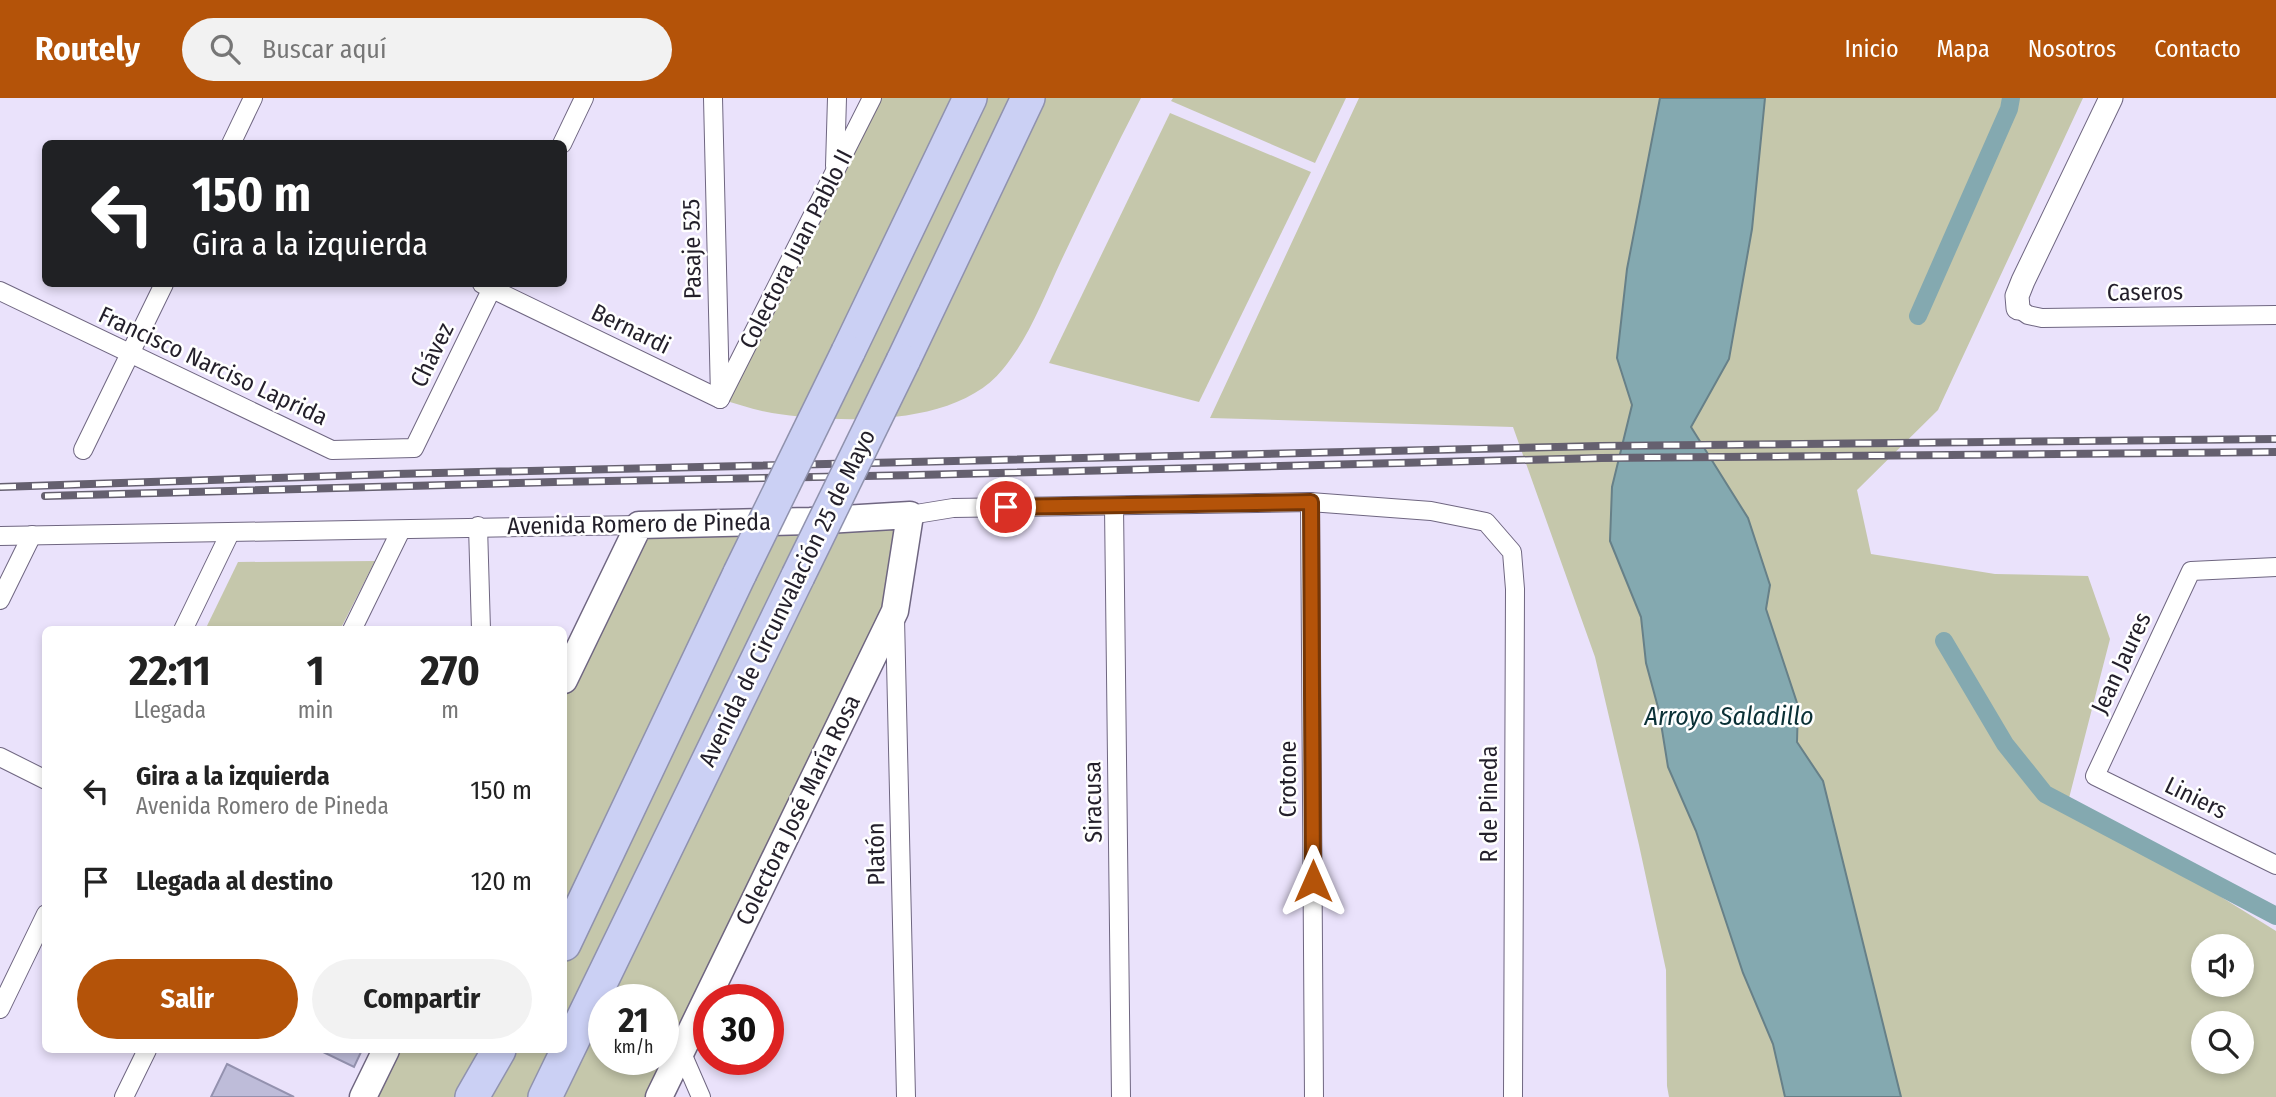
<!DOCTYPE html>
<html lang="es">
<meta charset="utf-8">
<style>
:root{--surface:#fff;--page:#f2f2f2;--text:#222;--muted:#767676;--accent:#b45309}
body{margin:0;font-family:"Fira Sans Condensed",sans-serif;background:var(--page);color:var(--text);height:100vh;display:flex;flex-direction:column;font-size:26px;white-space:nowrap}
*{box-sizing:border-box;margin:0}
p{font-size:23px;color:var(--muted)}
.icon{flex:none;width:38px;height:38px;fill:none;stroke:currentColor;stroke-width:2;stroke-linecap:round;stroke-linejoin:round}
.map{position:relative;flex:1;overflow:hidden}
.sheet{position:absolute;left:42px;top:528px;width:525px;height:427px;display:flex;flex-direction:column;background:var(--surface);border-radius:10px;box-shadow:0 4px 10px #0003}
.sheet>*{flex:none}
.top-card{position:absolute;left:42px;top:42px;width:525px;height:147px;border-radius:10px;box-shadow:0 4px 10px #0003;background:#202124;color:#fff;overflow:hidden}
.buttons{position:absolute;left:2191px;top:836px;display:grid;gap:14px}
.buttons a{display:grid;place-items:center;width:63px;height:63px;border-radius:50%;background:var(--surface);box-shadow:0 4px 10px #0003;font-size:35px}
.speed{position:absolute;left:588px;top:886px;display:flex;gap:14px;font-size:35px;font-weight:700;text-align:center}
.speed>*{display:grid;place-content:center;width:91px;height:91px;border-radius:50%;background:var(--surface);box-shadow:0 4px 10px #0003;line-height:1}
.speed small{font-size:18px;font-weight:400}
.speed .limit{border:10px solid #d22;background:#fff;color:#111}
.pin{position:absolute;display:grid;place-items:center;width:60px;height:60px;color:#fff;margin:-30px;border:4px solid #fff;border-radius:50%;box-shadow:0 2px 7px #0007}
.me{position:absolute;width:77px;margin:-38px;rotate:0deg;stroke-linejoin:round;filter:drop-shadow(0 0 5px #0008)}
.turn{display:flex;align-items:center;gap:24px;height:147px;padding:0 35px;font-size:32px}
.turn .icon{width:91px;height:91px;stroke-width:2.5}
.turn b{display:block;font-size:49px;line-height:60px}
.eta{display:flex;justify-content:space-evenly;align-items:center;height:119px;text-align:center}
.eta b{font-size:42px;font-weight:700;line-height:49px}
.action{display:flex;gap:14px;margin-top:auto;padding:14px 35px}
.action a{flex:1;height:80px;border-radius:42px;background:var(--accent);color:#fff;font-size:28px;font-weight:700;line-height:80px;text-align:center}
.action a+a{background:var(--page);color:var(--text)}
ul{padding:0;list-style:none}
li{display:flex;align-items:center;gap:21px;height:91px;padding:0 35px}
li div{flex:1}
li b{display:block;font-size:26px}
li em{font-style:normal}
header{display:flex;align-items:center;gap:42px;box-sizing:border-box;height:98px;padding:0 35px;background:var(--accent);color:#fff}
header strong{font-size:33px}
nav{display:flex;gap:38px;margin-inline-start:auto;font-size:24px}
.search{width:490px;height:63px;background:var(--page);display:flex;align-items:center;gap:18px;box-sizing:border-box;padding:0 24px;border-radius:38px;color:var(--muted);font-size:26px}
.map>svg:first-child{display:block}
.green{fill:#c5c7ab;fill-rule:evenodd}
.water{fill:#84a9b0;stroke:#678088;stroke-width:2}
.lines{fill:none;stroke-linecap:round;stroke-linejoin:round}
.canal{stroke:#84a9b0;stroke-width:18}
.building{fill:#bebcd9;stroke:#9492af;stroke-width:2}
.minor-casing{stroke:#6f6681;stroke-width:20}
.tertiary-casing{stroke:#6f6681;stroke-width:25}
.secondary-casing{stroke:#6f6681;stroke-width:29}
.motorway-casing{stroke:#9092ad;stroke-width:36}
.minor{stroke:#fff;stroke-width:18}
.tertiary{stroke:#fff;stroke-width:23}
.secondary{stroke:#fff;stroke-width:26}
.motorway{stroke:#cbd0f4;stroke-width:33}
.rail-casing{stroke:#65606f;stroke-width:8}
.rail{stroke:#fff;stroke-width:5;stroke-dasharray:16;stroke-linecap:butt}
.motorway-bridge-casing{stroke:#9092ad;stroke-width:36;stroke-linecap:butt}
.motorway-bridge{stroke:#cbd0f4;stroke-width:33}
.route-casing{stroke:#753606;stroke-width:18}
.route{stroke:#b45309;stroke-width:12}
.labels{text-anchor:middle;stroke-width:5;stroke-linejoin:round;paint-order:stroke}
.street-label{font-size:24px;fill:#231f2a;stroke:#fff}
.water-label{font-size:26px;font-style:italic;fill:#0a3036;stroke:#fff}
</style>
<header>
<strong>Routely</strong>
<div class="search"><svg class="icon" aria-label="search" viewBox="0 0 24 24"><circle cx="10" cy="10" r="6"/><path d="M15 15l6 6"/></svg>Buscar aquí</div>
<nav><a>Inicio</a><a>Mapa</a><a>Nosotros</a><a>Contacto</a></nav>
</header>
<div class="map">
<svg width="2276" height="999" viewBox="0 0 2276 999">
<rect width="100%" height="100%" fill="#eae2fb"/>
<g class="green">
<path d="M 872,0 L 1141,0 C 1113,54 1087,108 1061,163 C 1044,199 1029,240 1003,271 C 956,330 839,325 772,315 C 754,312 737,306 720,301 Z"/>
<path d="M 1173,0 L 1346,0 L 1315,65 L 1171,3 Z"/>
<path d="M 1359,0 L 1660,0 L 1627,171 L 1617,260 L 1632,307 L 1612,389 L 1610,443 L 1641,519 L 1646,565 L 1659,613 L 1668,669 L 1696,733 L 1743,875 L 1773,946 L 1785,999 L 1669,999 L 1667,988 L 1666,872 L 1639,747 L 1595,559 L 1513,329 L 1210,320 Z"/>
<path d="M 1765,0 L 2083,0 L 1938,312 L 1857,392 L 1871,456 L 1995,476 L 2088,478 L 2110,541 L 2068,704 L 2276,833 L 2276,999 L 1901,999 L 1823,683 L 1797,644 L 1798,608 L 1766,511 L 1770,486 L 1691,329 L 1729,261 L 1752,131 ZM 2203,849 L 2242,849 L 2242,887 L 2203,887 ZM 2203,926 L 2242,926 L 2242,964 L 2203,964 Z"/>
<path d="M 1170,15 L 1311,74 L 1199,304 L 1049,265 Z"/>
<path d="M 910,417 L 895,513 L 659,999 L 363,999 L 386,952 L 564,952 L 564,582 L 639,427 ZM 604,901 L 663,901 L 663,961 L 604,961 Z"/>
<path d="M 375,463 L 340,532 L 205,532 L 238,464 Z"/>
</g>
<path class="water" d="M 1660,0 L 1765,0 L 1752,131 L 1729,261 L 1691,329 L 1748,420 L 1770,487 L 1766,511 L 1798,608 L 1797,644 L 1823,683 L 1901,999 L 1785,999 L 1773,946 L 1743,875 L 1696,733 L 1668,669 L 1659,613 L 1646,565 L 1641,519 L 1610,443 L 1612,389 L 1632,307 L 1617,260 L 1627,171 Z"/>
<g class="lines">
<g class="canal">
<path d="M 1918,218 L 2009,11 L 2011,0"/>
<path d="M 1944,543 L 2005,646 L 2045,696 L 2276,818"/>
</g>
</g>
<g class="building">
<path d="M 319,952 L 362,952 L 354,969 Z"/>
<path d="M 227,966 L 294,999 L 211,999 Z"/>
</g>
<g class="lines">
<g class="minor-casing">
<g id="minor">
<path d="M 713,0 L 720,298"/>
<path d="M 231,46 L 253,0"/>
<path d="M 562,46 L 584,0"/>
<path d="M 835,68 L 837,0"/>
<path d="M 482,186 L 720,301"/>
<path d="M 0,193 L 332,352 L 414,350 L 494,186"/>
<path d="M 2018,210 L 2028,217 L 2042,220 L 2276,217"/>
<path d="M 720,301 L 872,0"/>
<path d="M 83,352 L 164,186"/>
<path d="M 1310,404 L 1314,999"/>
<path d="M 1114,408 L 1121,999"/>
<path d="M 910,417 L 953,410 L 1310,404 L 1431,413 L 1486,424 L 1512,454 L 1515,491 L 1513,999"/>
<path d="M 478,428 L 481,532"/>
<path d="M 0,438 L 639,427"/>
<path d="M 2276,469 L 2191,473 L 2095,678 L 2276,767"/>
<path d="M 0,502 L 32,437"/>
<path d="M 895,520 L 906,999"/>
<path d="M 183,532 L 230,435"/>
<path d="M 352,532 L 401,432"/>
<path d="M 0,659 L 46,682"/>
<path d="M 0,911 L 46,816"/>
<path d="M 681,953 L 701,999"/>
<path d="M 124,999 L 147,952"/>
</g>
</g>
<g class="tertiary-casing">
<path id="tertiary" d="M 2018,210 L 2017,198 L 2023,183 L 2111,0"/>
</g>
<g class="secondary-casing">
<g id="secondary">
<path d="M 564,582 L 639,427 L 810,423 L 910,417 L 895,513 L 659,999"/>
<path d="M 363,999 L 386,952"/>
</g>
</g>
<g class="motorway-casing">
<g id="motorway">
<path d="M 848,254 L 970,0"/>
<path d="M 903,263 L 1028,0"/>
<path d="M 564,846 L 740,475"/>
<path d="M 472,999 L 499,952"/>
<path d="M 545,999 L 798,478"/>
</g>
</g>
<use href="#minor" class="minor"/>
<use href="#tertiary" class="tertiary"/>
<use href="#secondary" class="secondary"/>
<use href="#motorway" class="motorway"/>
<g class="rail-casing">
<g id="rail">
<path d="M 0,389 L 396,376 L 1600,348 L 2276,341"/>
<path d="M 45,398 L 555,384 L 917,377 L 1601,360 L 2276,354"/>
</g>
</g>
<use href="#rail" class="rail"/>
<g class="motorway-bridge-casing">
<g id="motorway-bridge">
<path d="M 740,475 L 848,254"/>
<path d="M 798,478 L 903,263"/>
</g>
</g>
<use href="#motorway-bridge" class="motorway-bridge"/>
</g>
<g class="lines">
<g class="route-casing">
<path id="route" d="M 1006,409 L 1311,404 L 1313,783"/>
</g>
<use href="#route" class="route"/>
</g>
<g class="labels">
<g class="street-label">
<text transform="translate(692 151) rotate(-91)" y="8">Pasaje 525</text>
<text transform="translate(796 151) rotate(-63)" y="8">Colectora Juan Pablo II</text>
<text transform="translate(2145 194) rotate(-1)" y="8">Caseros</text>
<text transform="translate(631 231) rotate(26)" y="8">Bernardi</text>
<text transform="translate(432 257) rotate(-64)" y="8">Chávez</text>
<text transform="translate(213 268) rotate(25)" y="8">Francisco Narciso Laprida</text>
<text transform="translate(639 426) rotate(-1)" y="8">Avenida Romero de Pineda</text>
<text transform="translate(787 500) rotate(-64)" y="8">Avenida de Circunvalación 25 de Mayo</text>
<text transform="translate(2121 565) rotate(-65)" y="8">Jean Jaures</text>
<text transform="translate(1288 681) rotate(-90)" y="8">Crotone</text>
<text transform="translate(2196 700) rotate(26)" y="8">Liniers</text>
<text transform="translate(1093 704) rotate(-91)" y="8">Siracusa</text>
<text transform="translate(1489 706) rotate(-90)" y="8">R de Pineda</text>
<text transform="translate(798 712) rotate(-64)" y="8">Colectora José María Rosa</text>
<text transform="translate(876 756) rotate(-91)" y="8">Platón</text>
</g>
<g class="water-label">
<text x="1729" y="627">Arroyo Saladillo</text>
</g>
</g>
</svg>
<div class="buttons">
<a><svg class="icon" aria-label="sound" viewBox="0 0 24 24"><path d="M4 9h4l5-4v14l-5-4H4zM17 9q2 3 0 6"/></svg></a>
<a><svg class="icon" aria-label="search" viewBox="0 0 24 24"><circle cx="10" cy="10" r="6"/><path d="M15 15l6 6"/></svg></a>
</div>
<div class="speed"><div>21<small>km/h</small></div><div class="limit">30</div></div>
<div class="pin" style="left:1006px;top:409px;background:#d93025"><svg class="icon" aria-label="arrive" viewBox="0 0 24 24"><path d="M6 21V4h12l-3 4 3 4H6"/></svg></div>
<svg class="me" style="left:1313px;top:783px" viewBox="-20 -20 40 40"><path d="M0-17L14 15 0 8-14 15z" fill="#b45309" stroke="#fff" stroke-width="4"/></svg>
<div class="top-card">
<div class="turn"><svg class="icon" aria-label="left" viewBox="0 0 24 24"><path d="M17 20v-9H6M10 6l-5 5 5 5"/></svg><div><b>150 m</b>Gira a la izquierda</div></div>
</div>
<section class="sheet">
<div class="eta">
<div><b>22:11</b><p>Llegada</p></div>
<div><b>1</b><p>min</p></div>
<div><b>270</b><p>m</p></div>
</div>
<ul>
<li><svg class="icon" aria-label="left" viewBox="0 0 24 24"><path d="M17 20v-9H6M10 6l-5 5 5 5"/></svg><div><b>Gira a la izquierda</b><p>Avenida Romero de Pineda</p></div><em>150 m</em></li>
<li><svg class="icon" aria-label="arrive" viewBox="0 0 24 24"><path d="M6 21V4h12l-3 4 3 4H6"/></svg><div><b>Llegada al destino</b></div><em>120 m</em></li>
</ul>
<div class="action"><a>Salir</a><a>Compartir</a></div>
</section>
</div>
